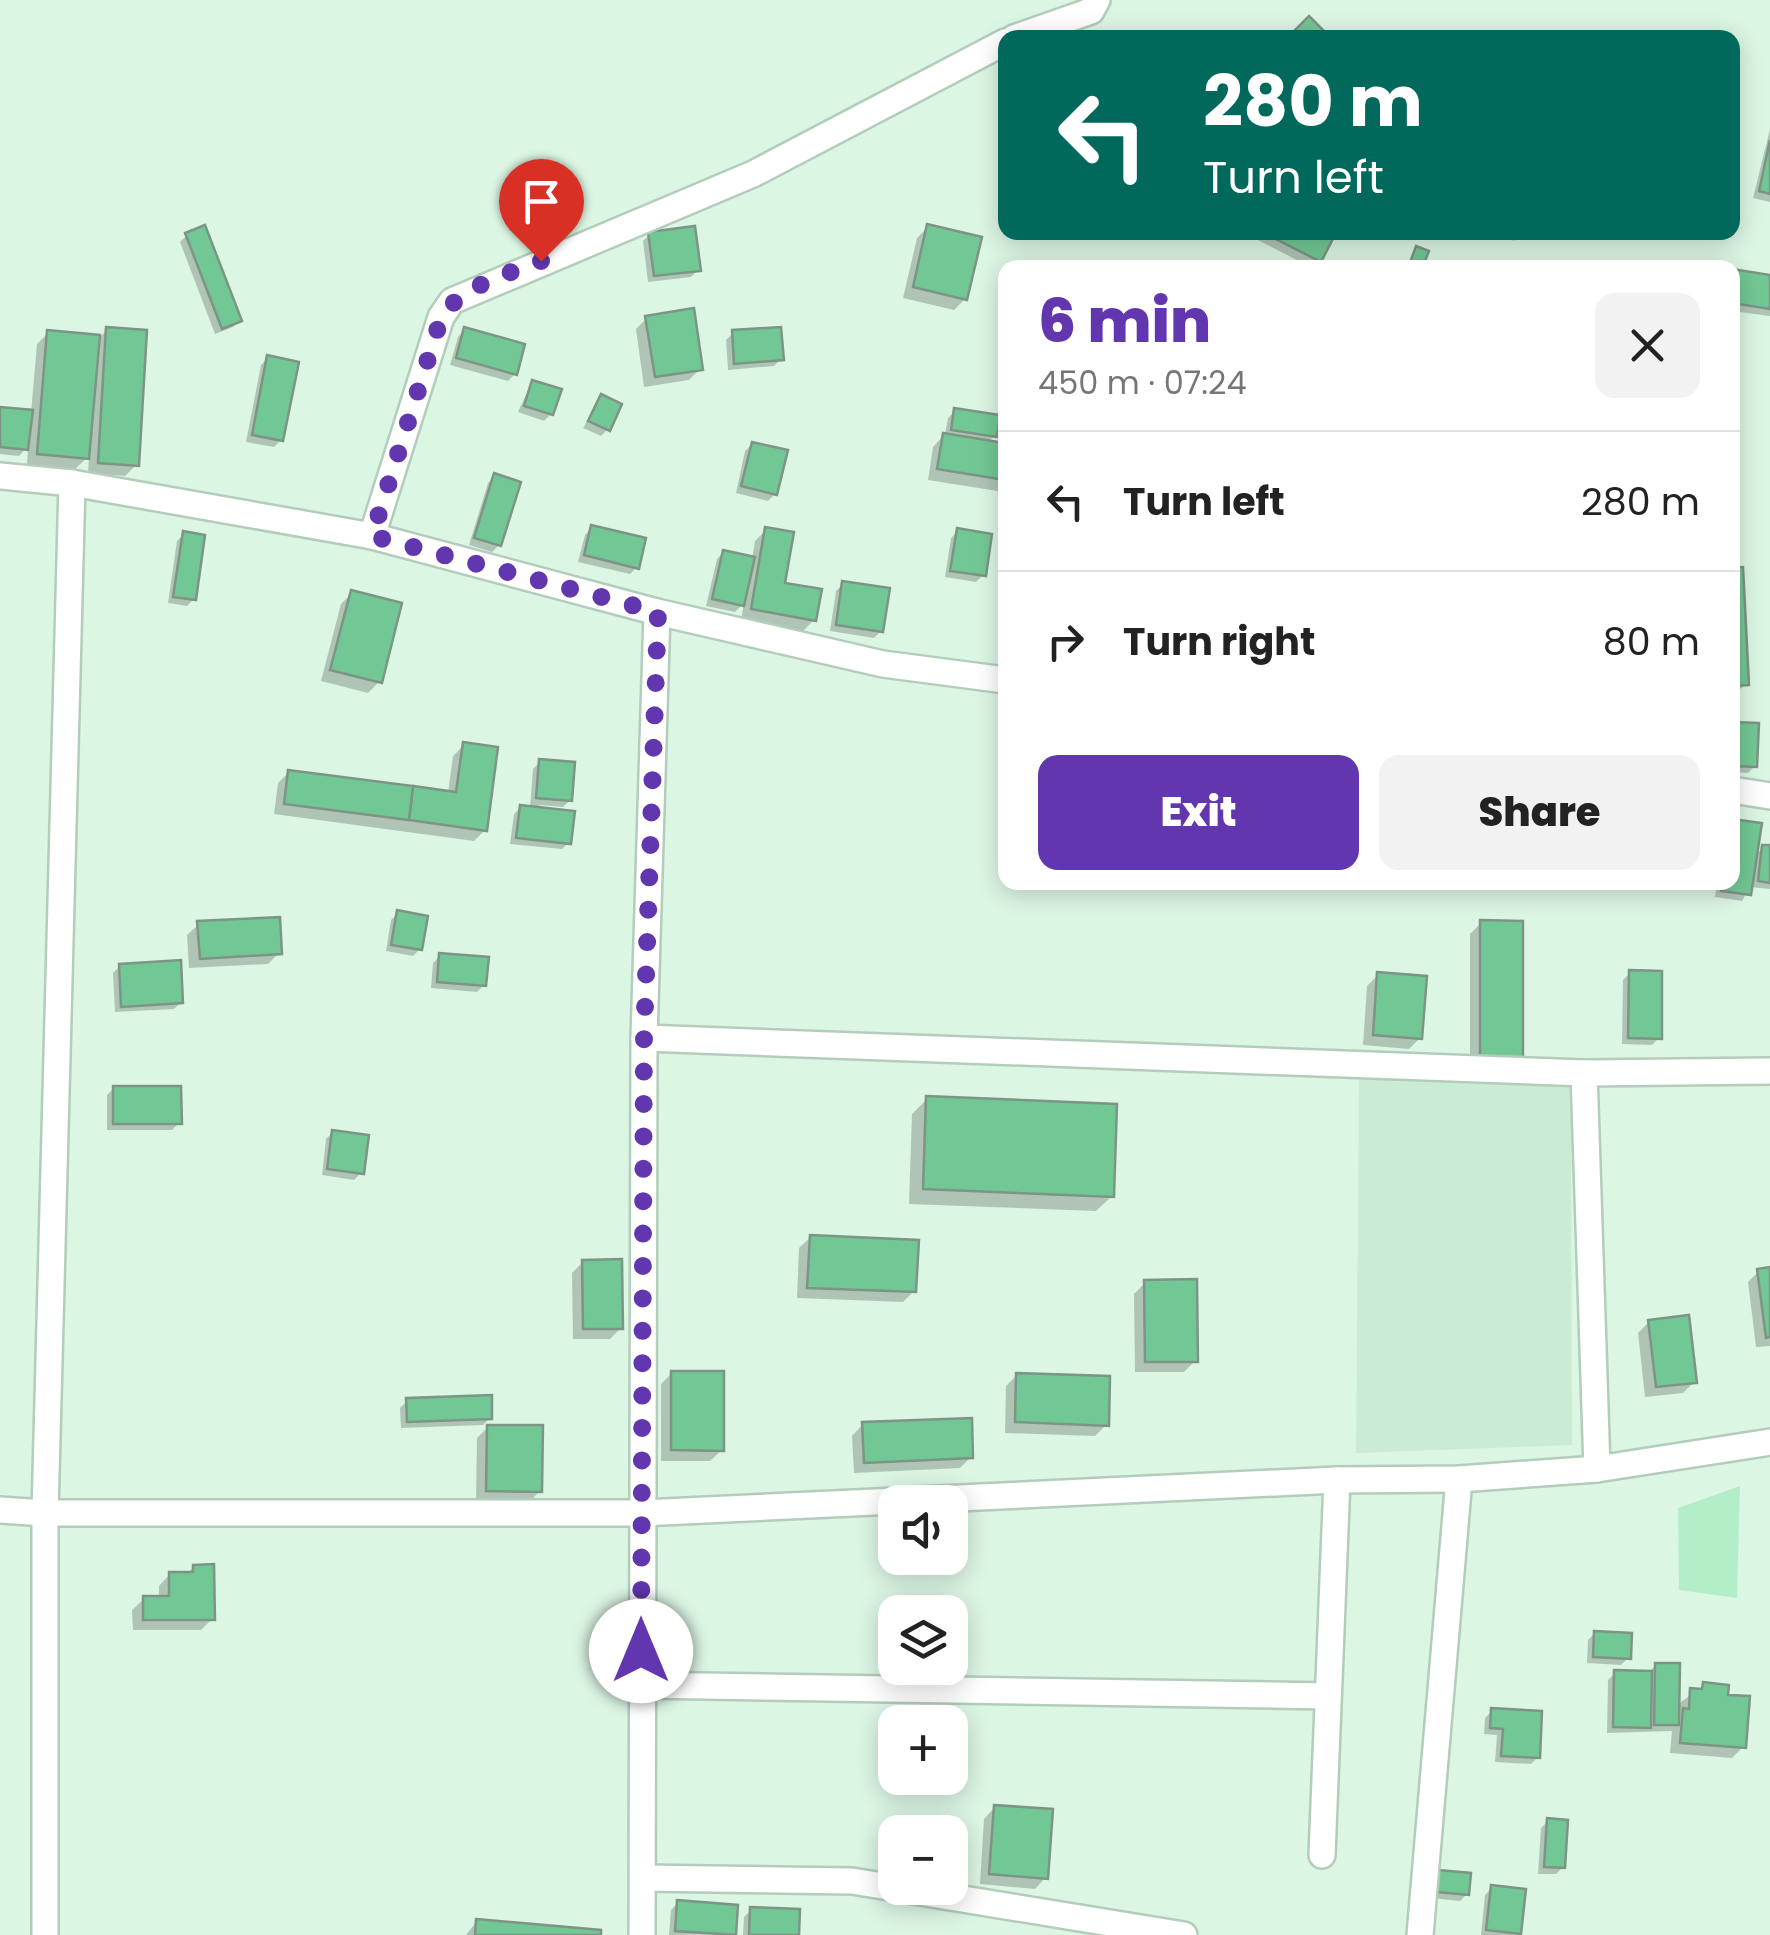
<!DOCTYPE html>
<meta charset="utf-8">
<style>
:root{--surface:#fff;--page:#f2f2f2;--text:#222;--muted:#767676;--line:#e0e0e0;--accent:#6136ae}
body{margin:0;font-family:Poppins,sans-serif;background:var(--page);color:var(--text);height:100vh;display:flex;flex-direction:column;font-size:38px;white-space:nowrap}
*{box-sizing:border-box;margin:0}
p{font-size:32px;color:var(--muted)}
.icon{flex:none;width:55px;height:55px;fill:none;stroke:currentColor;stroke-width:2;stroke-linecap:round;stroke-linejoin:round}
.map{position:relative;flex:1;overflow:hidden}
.sheet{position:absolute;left:998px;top:260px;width:742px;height:630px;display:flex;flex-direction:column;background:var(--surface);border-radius:20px;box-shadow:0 5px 25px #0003}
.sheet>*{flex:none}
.banner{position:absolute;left:998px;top:30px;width:742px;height:210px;border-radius:20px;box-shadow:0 5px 25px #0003;background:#00695c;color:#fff;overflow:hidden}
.buttons{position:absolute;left:878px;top:1485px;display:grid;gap:20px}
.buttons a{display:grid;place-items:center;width:90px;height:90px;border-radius:20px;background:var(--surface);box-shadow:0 5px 25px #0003;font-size:50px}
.pin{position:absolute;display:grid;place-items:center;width:85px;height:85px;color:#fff;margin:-102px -42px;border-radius:50% 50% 50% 0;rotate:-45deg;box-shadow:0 0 10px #0007}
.pin .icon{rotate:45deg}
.me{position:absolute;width:110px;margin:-55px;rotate:0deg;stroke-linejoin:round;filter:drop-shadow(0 0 8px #0008)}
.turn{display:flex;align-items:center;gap:35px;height:210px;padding:0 40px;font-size:45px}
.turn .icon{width:130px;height:130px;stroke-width:2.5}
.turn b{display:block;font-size:70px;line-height:85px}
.round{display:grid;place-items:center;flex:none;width:105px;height:105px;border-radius:20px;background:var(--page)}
.overview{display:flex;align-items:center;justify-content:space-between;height:170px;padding:0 40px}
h1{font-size:60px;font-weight:800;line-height:75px;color:var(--accent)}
.button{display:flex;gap:20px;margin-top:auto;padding:20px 40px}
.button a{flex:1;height:115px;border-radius:20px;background:var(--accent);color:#fff;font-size:40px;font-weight:800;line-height:115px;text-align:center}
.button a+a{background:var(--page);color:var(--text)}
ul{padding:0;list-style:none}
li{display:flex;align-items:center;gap:30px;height:140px;padding:0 40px;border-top:2px solid var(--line)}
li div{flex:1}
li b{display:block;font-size:38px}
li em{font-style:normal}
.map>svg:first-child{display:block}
.built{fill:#caecd5}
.green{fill:#b4eec8}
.shadow{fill:#0003}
.building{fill:#72c894;stroke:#7d9585;stroke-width:2.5}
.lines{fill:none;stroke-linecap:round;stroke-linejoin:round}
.minor-casing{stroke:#b3cdbc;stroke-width:30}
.minor{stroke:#fff;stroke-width:25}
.route{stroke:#6136ae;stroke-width:18;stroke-dasharray:0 32.4}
</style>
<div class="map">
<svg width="1770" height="1935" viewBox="0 0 1770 1935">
<rect width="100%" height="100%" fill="#dcf6e4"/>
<path class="built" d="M 1359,1076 L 1571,1077 L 1572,1445 L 1356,1453 Z"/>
<path class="green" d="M 1740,1486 L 1737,1598 L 1679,1590 L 1678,1508 Z"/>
<g class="shadow">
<path d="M 1770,129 L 1770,202 L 1753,198 Z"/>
<path d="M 928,227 L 965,299 L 954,310 L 903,298 L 917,238 Z"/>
<path d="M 1257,232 L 1330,232 L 1312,268 L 1254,238 Z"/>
<path d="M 1537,232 L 1530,239 L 1520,234 L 1514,241 L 1500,234 Z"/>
<path d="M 650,234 L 698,270 L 691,277 L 648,282 L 643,241 Z"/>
<path d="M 187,235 L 239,320 L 233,327 L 215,334 L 180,242 Z"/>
<path d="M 1732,272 L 1770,278 L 1770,316 L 1732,311 Z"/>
<path d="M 647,318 L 700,369 L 689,380 L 644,387 L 636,329 Z"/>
<path d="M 107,330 L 136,465 L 125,476 L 88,473 L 89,456 L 75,469 L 27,465 L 28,446 L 19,456 L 0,454 L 0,409 L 31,413 L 37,344 L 48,333 L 99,338 Z"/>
<path d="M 465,330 L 515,374 L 508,381 L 450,365 L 458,337 Z"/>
<path d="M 733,333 L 781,359 L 774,366 L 728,370 L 726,340 Z"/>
<path d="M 268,358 L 281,440 L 274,447 L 246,442 L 261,365 Z"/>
<path d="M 532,382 L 551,414 L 544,421 L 518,412 Z"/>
<path d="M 601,397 L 608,429 L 601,436 L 583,428 Z"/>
<path d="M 955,411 L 994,436 L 987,443 L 1000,445 L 1005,424 L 1004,492 L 928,480 L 933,447 L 945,434 L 948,418 Z"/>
<path d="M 752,444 L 775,494 L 768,501 L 736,493 L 745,451 Z"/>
<path d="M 495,476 L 499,545 L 492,552 L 469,545 L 488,483 Z"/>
<path d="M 592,528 L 637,567 L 630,574 L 578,562 L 585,535 Z"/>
<path d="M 766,530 L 782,585 L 814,620 L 803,631 L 741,620 L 744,603 L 735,612 L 706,606 L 717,559 L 724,552 L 752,559 L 755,541 Z"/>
<path d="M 958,531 L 983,575 L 976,582 L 945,577 L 951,538 Z"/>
<path d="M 184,534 L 194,599 L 187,606 L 168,603 L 177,541 Z"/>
<path d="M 1732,570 L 1747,684 L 1732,695 Z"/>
<path d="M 843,584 L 881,631 L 874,638 L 830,631 L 836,591 Z"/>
<path d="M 352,593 L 379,682 L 368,693 L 321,681 L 341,604 Z"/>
<path d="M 1005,634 L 1005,659 L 1000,658 Z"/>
<path d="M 1732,724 L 1755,766 L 1748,773 L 1732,772 Z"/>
<path d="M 464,745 L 485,830 L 474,841 L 274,814 L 278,783 L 289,772 L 448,793 L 453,756 Z"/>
<path d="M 540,762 L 570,800 L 563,807 L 539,805 L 569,842 L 562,849 L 510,844 L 514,814 L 521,807 L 530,808 L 533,769 Z"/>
<path d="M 1763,847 L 1770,848 L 1770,889 L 1750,887 L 1742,901 L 1715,897 L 1717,882 L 1732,882 Z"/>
<path d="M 398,913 L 420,949 L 413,956 L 386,951 L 391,920 Z"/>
<path d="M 1481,923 L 1521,1060 L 1470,1071 L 1470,934 Z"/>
<path d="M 199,924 L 279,953 L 268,964 L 189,968 L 187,935 Z"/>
<path d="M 440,956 L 484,985 L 477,992 L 431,988 L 433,963 Z"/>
<path d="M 120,966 L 181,1002 L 174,1009 L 115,1012 L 113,973 Z"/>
<path d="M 1630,973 L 1659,1038 L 1652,1045 L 1622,1044 L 1623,980 Z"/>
<path d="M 1378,975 L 1420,1038 L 1409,1049 L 1363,1045 L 1367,986 Z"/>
<path d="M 114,1088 L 179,1123 L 172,1130 L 107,1130 L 107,1095 Z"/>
<path d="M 927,1099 L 1112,1196 L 1096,1211 L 909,1204 L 912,1114 Z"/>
<path d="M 333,1132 L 361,1173 L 354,1180 L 322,1175 L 326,1139 Z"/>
<path d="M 811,1237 L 914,1291 L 903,1302 L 797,1298 L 799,1248 Z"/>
<path d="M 583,1262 L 621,1328 L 610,1339 L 573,1339 L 572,1273 Z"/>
<path d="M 1770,1270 L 1770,1346 L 1756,1347 L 1748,1282 L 1759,1271 Z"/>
<path d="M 1145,1283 L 1195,1361 L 1184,1372 L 1135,1372 L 1134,1294 Z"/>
<path d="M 1649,1322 L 1694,1382 L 1683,1393 L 1645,1397 L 1638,1333 Z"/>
<path d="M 672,1373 L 722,1450 L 710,1461 L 661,1461 L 661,1384 Z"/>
<path d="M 1017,1375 L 1106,1425 L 1095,1436 L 1005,1433 L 1006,1386 Z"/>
<path d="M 407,1401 L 490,1418 L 483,1425 L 401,1428 L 400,1408 Z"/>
<path d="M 863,1424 L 971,1457 L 960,1468 L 854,1473 L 852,1436 Z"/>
<path d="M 488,1427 L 540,1491 L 529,1502 L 476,1501 L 477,1438 Z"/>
<path d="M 194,1567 L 212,1619 L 201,1630 L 133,1630 L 132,1610 L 144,1599 L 159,1599 L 159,1586 L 170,1574 L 186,1574 Z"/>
<path d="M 1595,1633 L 1628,1658 L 1621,1665 L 1587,1663 L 1588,1640 Z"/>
<path d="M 1656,1665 L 1677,1705 L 1704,1685 L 1725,1697 L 1743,1747 L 1732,1758 L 1670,1753 L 1672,1731 L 1607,1733 L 1608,1680 L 1615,1673 L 1648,1673 Z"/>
<path d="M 1492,1711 L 1538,1757 L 1531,1764 L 1495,1762 L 1497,1735 L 1484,1734 L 1485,1718 Z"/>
<path d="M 995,1807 L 1046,1877 L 1035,1889 L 980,1884 L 984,1819 Z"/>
<path d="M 1548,1821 L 1563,1867 L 1556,1874 L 1538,1874 L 1541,1828 Z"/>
<path d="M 1439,1873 L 1467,1894 L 1460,1901 L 1431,1898 L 1432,1880 Z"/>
<path d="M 1492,1888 L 1519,1933 L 1517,1935 L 1481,1935 L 1485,1895 Z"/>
<path d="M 678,1903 L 734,1934 L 669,1935 L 671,1910 Z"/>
<path d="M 751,1910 L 796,1935 L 743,1935 L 744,1917 Z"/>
<path d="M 477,1921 L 598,1935 L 466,1935 Z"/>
</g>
<g class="building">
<path d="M 1309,16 L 1331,38 L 1287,38 Z"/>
<path d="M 1770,140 L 1770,194 L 1759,191 Z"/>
<path d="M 927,224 L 982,237 L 967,300 L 913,287 Z"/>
<path d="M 205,225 L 242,321 L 222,329 L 185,233 Z"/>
<path d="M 695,226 L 701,271 L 654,276 L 648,232 Z"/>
<path d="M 1262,232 L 1336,232 L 1336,233 L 1321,262 Z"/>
<path d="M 1416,246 L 1429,251 L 1425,261 L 1443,268 L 1408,268 Z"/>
<path d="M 1732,269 L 1770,275 L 1770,309 L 1732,303 Z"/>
<path d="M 694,308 L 703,370 L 655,377 L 645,316 Z"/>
<path d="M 106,327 L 147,330 L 139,466 L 98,463 Z"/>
<path d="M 464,327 L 525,344 L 517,375 L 456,358 Z"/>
<path d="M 781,327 L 784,360 L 734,364 L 732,330 Z"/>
<path d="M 47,330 L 100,335 L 89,459 L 37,454 Z"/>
<path d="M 267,355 L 299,362 L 283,441 L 252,435 Z"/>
<path d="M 532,380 L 562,389 L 553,415 L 524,406 Z"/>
<path d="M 601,394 L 622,404 L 610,431 L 588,421 Z"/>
<path d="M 0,407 L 33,410 L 28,450 L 0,447 Z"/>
<path d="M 954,408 L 1000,415 L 997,437 L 951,430 Z"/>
<path d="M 943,433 L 1005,443 L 1005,480 L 937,469 Z"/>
<path d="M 752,442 L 788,450 L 777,495 L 741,486 Z"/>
<path d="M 494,473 L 521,482 L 501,546 L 474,538 Z"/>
<path d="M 591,525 L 646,538 L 639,569 L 584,555 Z"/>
<path d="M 765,527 L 794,532 L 785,583 L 822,589 L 816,621 L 751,609 Z"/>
<path d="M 957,528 L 992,534 L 986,576 L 950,571 Z"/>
<path d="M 183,531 L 205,535 L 196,600 L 173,597 Z"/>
<path d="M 723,550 L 755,557 L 744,606 L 712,599 Z"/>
<path d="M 1743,567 L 1749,685 L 1732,686 L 1732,568 Z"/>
<path d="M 842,581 L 890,588 L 883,632 L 836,625 Z"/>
<path d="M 351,590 L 402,603 L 382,683 L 330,670 Z"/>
<path d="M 1732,722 L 1759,723 L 1757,767 L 1732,766 Z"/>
<path d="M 463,742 L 498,747 L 487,831 L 409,820 L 413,786 L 456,792 Z"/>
<path d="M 539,759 L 575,762 L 572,801 L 536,798 Z"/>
<path d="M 288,770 L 413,786 L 409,820 L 284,804 Z"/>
<path d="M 520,805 L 575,811 L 571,844 L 516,838 Z"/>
<path d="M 1732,819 L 1762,823 L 1751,895 L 1721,891 L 1722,882 L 1732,882 Z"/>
<path d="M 1762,845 L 1770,845 L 1770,883 L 1758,881 Z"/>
<path d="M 397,910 L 428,916 L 422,950 L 391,945 Z"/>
<path d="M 280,917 L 282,954 L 200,959 L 197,921 Z"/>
<path d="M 1480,920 L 1523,921 L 1523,1061 L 1480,1061 Z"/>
<path d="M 439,953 L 489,957 L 486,986 L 437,982 Z"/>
<path d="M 181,960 L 183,1003 L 121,1007 L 119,964 Z"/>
<path d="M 1629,970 L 1662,971 L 1662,1039 L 1628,1038 Z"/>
<path d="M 1377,972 L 1427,976 L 1422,1039 L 1373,1035 Z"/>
<path d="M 113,1086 L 181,1086 L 182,1124 L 113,1124 Z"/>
<path d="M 926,1096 L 1117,1104 L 1114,1197 L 923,1189 Z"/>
<path d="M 332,1130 L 369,1135 L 364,1174 L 327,1169 Z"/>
<path d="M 810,1235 L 919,1240 L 916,1292 L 807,1288 Z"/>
<path d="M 622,1259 L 623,1329 L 583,1329 L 582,1260 Z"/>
<path d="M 1770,1267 L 1770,1337 L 1766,1338 L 1757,1269 Z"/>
<path d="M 1197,1279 L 1198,1362 L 1145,1362 L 1144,1280 Z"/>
<path d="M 1689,1315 L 1697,1383 L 1656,1387 L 1648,1320 Z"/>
<path d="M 671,1371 L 724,1371 L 724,1451 L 671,1450 Z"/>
<path d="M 1016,1373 L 1110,1376 L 1109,1426 L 1015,1422 Z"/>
<path d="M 492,1395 L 492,1419 L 407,1422 L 406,1398 Z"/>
<path d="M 972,1418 L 973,1458 L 864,1463 L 862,1422 Z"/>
<path d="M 487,1425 L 543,1425 L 542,1492 L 486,1491 Z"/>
<path d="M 214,1564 L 215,1620 L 143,1620 L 143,1596 L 169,1596 L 169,1572 L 193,1572 L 193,1565 Z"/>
<path d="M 1594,1631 L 1632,1633 L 1631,1659 L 1593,1657 Z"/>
<path d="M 1655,1663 L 1680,1663 L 1679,1725 L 1654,1725 Z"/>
<path d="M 1614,1670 L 1652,1671 L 1651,1728 L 1613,1727 Z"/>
<path d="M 1703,1682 L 1729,1685 L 1728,1695 L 1750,1696 L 1746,1748 L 1680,1743 L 1683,1708 L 1689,1709 L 1690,1688 L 1702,1689 Z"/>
<path d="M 1491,1708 L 1542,1711 L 1540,1758 L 1501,1756 L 1503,1729 L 1490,1728 Z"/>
<path d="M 994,1805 L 1053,1809 L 1048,1879 L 989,1874 Z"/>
<path d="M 1547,1818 L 1568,1820 L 1565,1868 L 1544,1867 Z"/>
<path d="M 1438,1870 L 1471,1873 L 1469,1895 L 1437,1892 Z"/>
<path d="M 1491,1885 L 1526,1889 L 1521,1934 L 1486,1930 Z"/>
<path d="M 677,1900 L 738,1905 L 736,1935 L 675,1931 Z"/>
<path d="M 750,1907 L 800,1909 L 799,1935 L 749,1935 Z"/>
<path d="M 476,1919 L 601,1930 L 601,1935 L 475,1935 Z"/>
</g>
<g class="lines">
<g class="minor-casing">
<g id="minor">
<path d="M 1014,38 L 1091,11 L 1097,0"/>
<path d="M 0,476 L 72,483 L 372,536 L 657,612 L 883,664 L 1005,680"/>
<path d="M 372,536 L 441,317 L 452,301 L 753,174 L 1005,42"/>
<path d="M 1732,790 L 1770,796"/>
<path d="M 644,1038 L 1584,1073 L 1770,1071"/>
<path d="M 1584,1073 L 1597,1469"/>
<path d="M 0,1510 L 45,1513 L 642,1513 L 1337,1480 L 1459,1479 L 1597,1469 L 1770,1442"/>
<path d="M 641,1685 L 1328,1696"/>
<path d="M 1322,1855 L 1337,1480"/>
<path d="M 643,1878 L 852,1881 L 1184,1935"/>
<path d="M 45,1935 L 45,1513 L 72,483"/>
<path d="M 642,1935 L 644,1038 L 657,612"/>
<path d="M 1420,1935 L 1459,1479"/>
</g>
</g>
<use href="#minor" class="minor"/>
</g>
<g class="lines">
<path class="route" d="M 541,261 C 506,275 462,285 441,318 L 372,536 L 658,612 L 644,1038 L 641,1651"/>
</g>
</svg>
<div class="buttons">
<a><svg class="icon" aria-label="sound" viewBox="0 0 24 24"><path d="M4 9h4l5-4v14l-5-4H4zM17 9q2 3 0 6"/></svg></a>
<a><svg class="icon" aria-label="layers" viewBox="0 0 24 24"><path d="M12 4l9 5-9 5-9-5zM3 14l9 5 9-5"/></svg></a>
<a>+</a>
<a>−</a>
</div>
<div class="pin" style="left:541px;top:261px;background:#d93025"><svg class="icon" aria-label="arrive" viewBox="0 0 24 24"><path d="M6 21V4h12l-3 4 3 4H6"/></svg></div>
<svg class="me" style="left:641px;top:1651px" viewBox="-20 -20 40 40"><circle r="19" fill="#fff"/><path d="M0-13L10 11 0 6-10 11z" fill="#6136ae"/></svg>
<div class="banner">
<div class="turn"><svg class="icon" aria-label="left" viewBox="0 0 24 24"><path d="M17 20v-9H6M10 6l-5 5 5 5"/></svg><div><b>280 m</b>Turn left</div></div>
</div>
<section class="sheet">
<div class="overview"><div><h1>6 min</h1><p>450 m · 07:24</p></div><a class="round"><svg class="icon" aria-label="close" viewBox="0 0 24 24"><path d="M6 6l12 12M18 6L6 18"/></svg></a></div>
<ul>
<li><svg class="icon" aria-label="left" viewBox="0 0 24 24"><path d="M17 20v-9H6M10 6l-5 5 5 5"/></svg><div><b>Turn left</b></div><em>280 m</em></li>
<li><svg class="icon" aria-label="right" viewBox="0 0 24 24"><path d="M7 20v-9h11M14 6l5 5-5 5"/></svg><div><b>Turn right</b></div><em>80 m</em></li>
</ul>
<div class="button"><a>Exit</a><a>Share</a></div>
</section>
</div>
